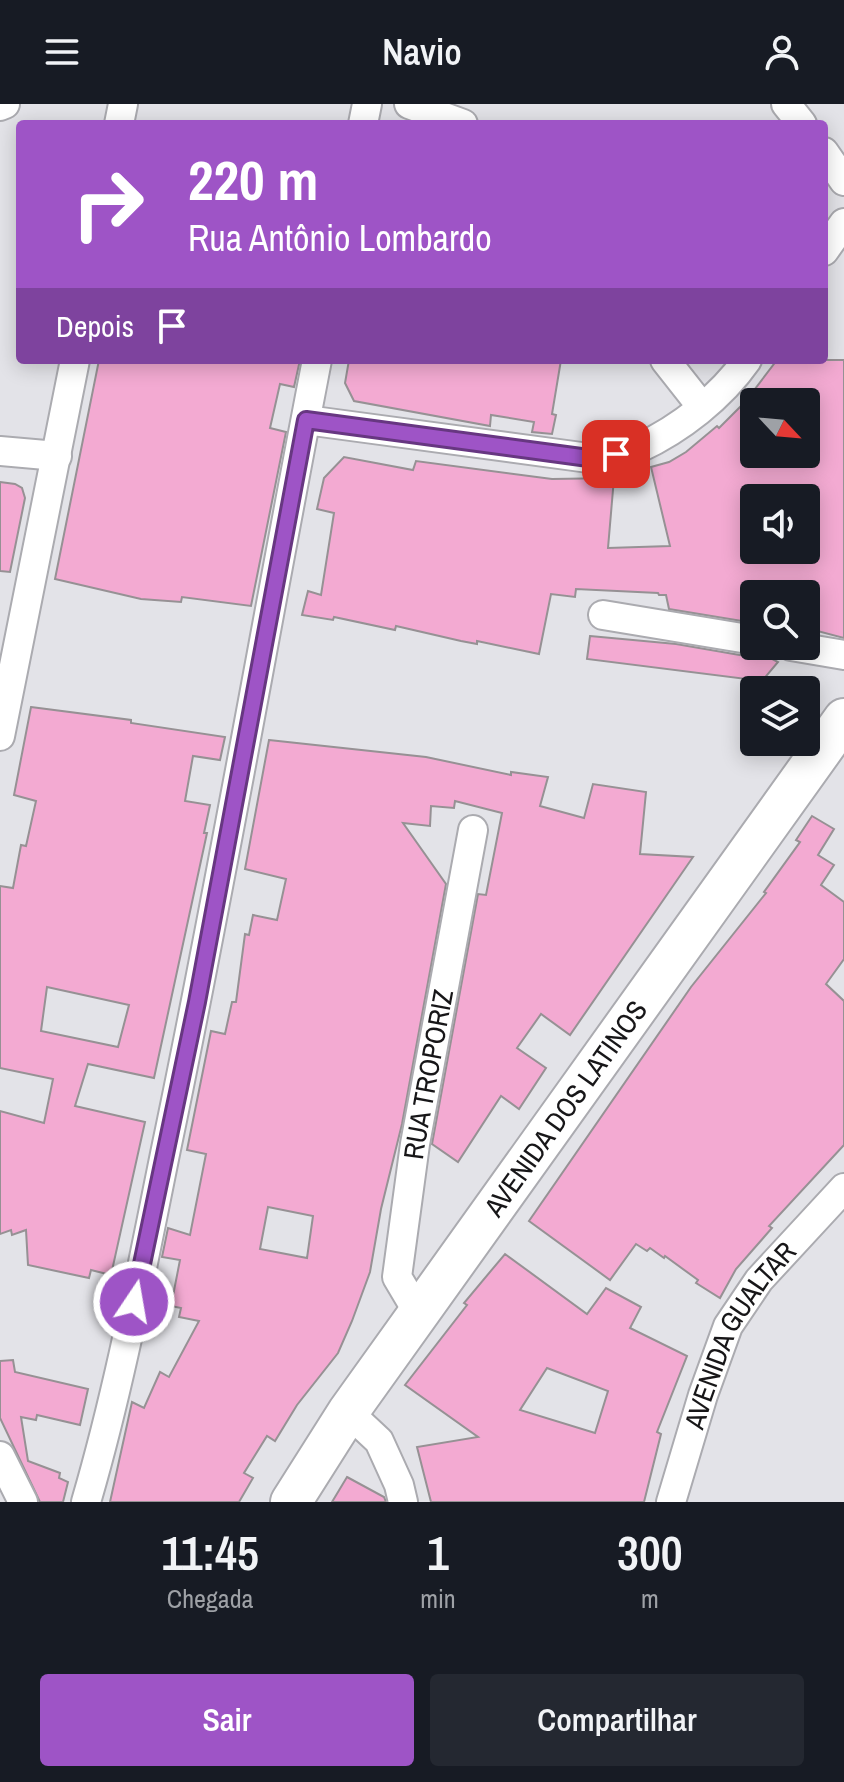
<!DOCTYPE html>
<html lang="pt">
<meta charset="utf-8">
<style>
:root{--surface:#171b24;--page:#242831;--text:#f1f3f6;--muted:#9ea1a6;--accent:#9e54c6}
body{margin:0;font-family:"Archivo Narrow",sans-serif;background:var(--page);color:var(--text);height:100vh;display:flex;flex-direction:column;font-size:30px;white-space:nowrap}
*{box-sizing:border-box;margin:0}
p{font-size:26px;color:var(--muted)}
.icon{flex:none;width:44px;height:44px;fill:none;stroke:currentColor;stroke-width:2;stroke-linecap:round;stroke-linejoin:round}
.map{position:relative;height:1398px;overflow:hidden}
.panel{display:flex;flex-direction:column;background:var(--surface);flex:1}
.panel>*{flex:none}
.top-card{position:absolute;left:16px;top:16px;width:812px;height:244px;border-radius:8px;box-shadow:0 4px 20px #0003;background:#9e54c6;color:#fff;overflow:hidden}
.needle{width:52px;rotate:116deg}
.controls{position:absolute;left:740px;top:284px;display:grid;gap:16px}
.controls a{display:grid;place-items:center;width:80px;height:80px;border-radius:8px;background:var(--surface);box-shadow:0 4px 20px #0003;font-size:40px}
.pin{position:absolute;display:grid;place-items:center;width:68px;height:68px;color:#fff;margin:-34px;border-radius:16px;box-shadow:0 4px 12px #0006}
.me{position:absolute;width:88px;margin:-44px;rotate:12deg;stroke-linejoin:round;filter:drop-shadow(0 0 6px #0008)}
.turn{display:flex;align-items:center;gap:28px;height:168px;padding:0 40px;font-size:36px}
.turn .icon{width:104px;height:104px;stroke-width:2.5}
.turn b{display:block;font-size:56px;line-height:68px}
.then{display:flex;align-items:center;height:76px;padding:0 40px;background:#0003;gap:16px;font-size:30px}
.eta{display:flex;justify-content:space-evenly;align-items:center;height:136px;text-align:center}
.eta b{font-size:48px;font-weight:600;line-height:56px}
.cta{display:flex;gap:16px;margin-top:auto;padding:16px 40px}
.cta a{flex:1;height:92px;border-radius:8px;background:var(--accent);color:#fff;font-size:32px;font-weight:600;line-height:92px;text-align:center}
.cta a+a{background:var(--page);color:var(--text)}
header{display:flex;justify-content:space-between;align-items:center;height:104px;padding:0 40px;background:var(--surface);font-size:36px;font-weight:600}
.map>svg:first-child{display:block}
.building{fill:#f3aad2;stroke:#969194;stroke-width:2;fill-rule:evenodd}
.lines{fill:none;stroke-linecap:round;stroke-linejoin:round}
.street-casing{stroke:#ababb0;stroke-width:32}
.secondary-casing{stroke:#ababb0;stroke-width:44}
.street{stroke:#fff;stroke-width:28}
.secondary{stroke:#fff;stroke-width:40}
.route-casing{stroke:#673781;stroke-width:20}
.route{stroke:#9e54c6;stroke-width:14}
.labels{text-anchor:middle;stroke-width:7;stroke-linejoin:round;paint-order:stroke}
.street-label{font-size:28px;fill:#171618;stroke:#f1f0f6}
</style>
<header><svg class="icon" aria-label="menu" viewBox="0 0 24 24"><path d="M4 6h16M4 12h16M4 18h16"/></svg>Navio<svg class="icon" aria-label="person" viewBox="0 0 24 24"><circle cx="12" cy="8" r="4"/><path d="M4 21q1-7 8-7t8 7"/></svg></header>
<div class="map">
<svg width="844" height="1398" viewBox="0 0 844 1398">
<rect width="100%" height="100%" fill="#e3e3e8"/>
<g class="building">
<path d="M 99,256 L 300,256 L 294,283 L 280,280 L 270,324 L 286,328 L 251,502 L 182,493 L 181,498 L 141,495 L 55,475 Z"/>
<path d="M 349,256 L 561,256 L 552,310 L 556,311 L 552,330 L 532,328 L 534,318 L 491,311 L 490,322 L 354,297 L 345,279 Z"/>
<path d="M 777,256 L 844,256 L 844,534 L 806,524 L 806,490 L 754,490 L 754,519 L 669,505 L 666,491 L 659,491 L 658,489 L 576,485 L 575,493 L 551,490 L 539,550 L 477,537 L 477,540 L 461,537 L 396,522 L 395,526 L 334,513 L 333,516 L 302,511 L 308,487 L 321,491 L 334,409 L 317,405 L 324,374 L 344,353 L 413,366 L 416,357 L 552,375 L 614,374 L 608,444 L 670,442 L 651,363 L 669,358 L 686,348 L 717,322 L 719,324 L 745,298 ZM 754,298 L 806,298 L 806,350 L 754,350 ZM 754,394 L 806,394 L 806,446 L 754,446 Z"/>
<path d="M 0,378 L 15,380 L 22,384 L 25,394 L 10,468 L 0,467 Z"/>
<path d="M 590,532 L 676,540 L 751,553 L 763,550 L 778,558 L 762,577 L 587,555 Z"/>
<path d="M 31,603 L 131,616 L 131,619 L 225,633 L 220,656 L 193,652 L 185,697 L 210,701 L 204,729 L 207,729 L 154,974 L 88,960 L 75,1002 L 145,1018 L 111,1171 L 91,1166 L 89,1174 L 28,1161 L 26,1126 L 12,1131 L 11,1126 L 0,1130 L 0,1007 L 44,1019 L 53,975 L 0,964 L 0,782 L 13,784 L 21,741 L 26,742 L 36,697 L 14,691 ZM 47,883 L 129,901 L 118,943 L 41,927 Z"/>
<path d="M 269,636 L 426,653 L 511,671 L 511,668 L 548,673 L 540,702 L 584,714 L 593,680 L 646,688 L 640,750 L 693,753 L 570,931 L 541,910 L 517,944 L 546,964 L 519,1005 L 501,992 L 458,1058 L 432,1040 L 478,790 L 486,791 L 502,709 L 455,697 L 454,704 L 431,702 L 430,722 L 403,719 L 446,780 L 402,1020 L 381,1105 L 370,1168 L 352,1217 L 338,1249 L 297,1301 L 275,1337 L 267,1332 L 244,1369 L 253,1374 L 239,1398 L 110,1398 L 132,1298 L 144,1304 L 160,1268 L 169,1273 L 199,1217 L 179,1213 L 181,1204 L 171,1202 L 180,1156 L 162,1153 L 168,1124 L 190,1131 L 206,1050 L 187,1046 L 211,927 L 225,930 L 232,898 L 236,898 L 245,830 L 249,831 L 253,811 L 277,816 L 286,775 L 245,765 ZM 268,1103 L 313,1112 L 307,1154 L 260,1145 Z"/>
<path d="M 812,712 L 834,725 L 818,751 L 834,761 L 821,781 L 844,798 L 844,855 L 826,880 L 844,897 L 844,1041 L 769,1122 L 772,1124 L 736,1165 L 720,1194 L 696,1179 L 698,1176 L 665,1152 L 664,1154 L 650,1144 L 647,1147 L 636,1140 L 610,1176 L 529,1117 L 691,883 L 766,789 L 764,788 L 800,738 L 796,736 Z"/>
<path d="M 505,1150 L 587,1210 L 606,1184 L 641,1203 L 630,1224 L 687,1252 L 657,1328 L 661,1330 L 644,1398 L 431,1398 L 417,1343 L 478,1333 L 405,1281 L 467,1201 L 464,1199 ZM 547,1264 L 608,1287 L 595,1329 L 520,1306 Z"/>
<path d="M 13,1256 L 15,1268 L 88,1285 L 80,1321 L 37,1311 L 36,1316 L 21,1313 L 28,1357 L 60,1369 L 59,1374 L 68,1378 L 63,1398 L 40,1398 L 0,1314 L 0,1257 Z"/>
<path d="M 347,1373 L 384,1393 L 386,1398 L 332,1398 Z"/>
</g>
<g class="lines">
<g class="street-casing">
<g id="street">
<path d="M 409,0 L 463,20"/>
<path d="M 786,0 L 802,20"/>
<path d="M 0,2 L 5,0"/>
<path d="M 119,20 L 123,0"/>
<path d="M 363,20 L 367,0"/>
<path d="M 824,48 L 844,77"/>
<path d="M 824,147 L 844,119"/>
<path d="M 665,256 L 702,303"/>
<path d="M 306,316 L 596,355 C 610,351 626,350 639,344 C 680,325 721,293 747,256"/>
<path d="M 0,347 L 57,352"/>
<path d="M 603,511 L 754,536"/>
<path d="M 791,542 L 844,551"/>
<path d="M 0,632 L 75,256"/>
<path id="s1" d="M 419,1210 L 397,1173 L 415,1040 L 473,726"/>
<path d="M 348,1308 L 379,1337 L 399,1381 L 403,1398"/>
<path d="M 0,1352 L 23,1398"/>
<path d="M 86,1398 C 120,1282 142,1163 166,1045 C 221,783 266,519 317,256"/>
<path id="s2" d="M 671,1398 L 703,1291 L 728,1222 L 759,1176 L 844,1084"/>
</g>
</g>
<g class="secondary-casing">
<g id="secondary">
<path id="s3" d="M 291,1398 L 348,1308 L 844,615"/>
</g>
</g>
<use href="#street" class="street"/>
<use href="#secondary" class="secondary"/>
</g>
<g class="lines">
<g class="route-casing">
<path id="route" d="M 134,1198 L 197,898 L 306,316 L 596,355 L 616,350"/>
</g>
<use href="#route" class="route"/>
</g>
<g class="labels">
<g class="street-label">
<text dy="10" stroke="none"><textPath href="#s1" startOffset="248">RUA TROPORIZ</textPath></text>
<text dy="10" stroke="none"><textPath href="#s3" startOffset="480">AVENIDA DOS LATINOS</textPath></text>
<text dy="10" stroke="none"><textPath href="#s2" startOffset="182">AVENIDA GUALTAR</textPath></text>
</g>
</g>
</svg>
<div class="controls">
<a><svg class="needle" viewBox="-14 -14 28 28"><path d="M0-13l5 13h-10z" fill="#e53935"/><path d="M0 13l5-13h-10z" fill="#9ea1a6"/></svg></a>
<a><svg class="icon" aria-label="sound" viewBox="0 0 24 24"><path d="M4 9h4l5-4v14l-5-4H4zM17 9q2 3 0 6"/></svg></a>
<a><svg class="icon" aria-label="search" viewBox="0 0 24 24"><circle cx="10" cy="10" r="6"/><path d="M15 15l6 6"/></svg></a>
<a><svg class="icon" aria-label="layers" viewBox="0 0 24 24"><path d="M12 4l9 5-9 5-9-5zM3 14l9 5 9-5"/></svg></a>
</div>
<div class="pin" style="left:616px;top:350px;background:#d93025"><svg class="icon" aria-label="arrive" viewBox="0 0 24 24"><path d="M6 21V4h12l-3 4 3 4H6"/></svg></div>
<svg class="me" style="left:134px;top:1198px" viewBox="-20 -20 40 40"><circle r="17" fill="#9e54c6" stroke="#fff" stroke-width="3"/><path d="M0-11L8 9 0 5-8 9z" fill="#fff"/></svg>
<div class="top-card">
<div class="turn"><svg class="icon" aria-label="right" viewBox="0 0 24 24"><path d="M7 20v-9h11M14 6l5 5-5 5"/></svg><div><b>220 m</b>Rua Antônio Lombardo</div></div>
<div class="then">Depois<svg class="icon" aria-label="arrive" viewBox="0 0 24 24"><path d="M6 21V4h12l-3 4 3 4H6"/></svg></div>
</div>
</div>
<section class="panel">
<div class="eta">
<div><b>11:45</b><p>Chegada</p></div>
<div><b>1</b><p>min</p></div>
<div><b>300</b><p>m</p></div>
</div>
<div class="cta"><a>Sair</a><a>Compartilhar</a></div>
</section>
